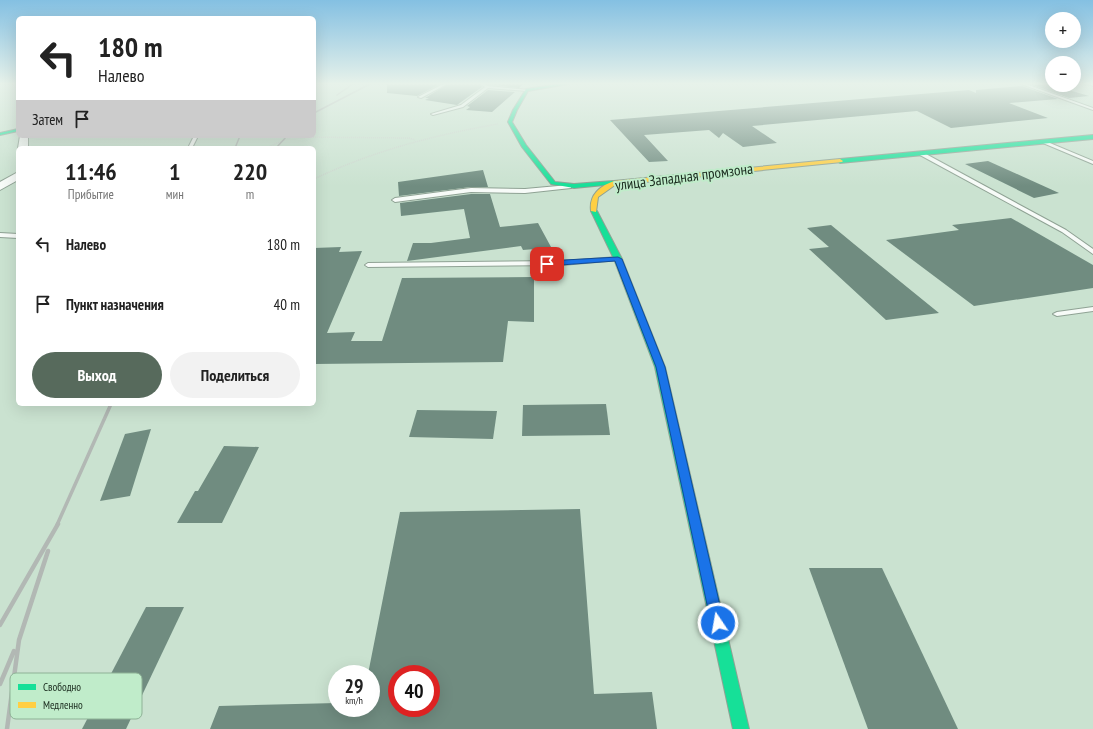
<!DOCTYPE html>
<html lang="ru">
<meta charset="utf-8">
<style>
:root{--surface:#fff;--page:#f2f2f2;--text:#222;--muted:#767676;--accent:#576a5c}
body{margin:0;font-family:"PT Sans Narrow",sans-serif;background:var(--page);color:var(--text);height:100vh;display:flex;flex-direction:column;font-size:15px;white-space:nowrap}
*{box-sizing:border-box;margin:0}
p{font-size:13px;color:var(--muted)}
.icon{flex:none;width:22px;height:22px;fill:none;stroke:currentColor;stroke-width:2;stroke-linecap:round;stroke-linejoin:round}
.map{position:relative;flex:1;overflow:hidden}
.details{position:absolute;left:16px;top:146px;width:300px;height:260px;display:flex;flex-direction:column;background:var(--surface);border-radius:6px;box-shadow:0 4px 16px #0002}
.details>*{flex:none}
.banner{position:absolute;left:16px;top:16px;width:300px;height:122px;border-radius:6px;box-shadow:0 4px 16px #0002;background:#fff;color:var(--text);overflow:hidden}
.tools{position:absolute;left:1045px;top:12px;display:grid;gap:8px}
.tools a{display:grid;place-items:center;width:36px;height:36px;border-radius:50%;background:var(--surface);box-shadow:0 4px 16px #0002;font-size:20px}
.speed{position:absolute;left:328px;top:665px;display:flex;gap:8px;font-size:20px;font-weight:700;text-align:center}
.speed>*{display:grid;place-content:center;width:52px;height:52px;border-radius:50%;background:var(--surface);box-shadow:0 4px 16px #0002;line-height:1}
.speed small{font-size:10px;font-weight:400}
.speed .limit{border:6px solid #d22;background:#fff;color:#111}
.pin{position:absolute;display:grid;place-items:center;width:34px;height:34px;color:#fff;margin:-17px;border-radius:8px;box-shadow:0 2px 6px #0006}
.me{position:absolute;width:44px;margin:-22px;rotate:348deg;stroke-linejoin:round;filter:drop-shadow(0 0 3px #0008)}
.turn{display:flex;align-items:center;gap:14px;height:84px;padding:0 16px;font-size:18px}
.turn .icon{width:52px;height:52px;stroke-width:2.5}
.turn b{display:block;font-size:28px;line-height:34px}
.then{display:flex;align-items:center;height:38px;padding:0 16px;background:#0003;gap:8px;font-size:15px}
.eta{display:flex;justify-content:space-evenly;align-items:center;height:68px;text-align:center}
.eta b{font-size:24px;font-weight:600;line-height:28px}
.button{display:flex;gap:8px;margin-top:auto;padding:8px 16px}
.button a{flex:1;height:46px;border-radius:24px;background:var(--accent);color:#fff;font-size:16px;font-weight:600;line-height:46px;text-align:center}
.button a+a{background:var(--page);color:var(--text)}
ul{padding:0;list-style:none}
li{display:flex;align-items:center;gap:12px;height:60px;padding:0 16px}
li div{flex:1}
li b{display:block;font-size:15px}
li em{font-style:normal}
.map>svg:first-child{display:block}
.building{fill:#708c80;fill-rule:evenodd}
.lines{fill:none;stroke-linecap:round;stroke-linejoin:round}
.lane-casing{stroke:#8fa294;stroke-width:2}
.street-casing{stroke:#8fa294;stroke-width:2}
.fast-casing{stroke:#8fa294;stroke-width:2}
.slow-casing{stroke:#8fa294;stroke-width:2}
.path{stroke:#ccd4cd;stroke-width:1.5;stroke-dasharray:1 1;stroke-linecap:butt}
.lane{fill:#f7fbf8;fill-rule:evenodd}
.street{fill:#f7fbf8;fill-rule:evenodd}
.fast{fill:#16e098;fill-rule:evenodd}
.slow{fill:#ffcf43;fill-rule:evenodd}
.rail-far2{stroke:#b2b8b4;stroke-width:1.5}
.rail-far1{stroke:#b2b8b4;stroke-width:3.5}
.rail{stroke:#b2b8b4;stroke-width:4.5}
.route{fill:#1a73e8;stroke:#114b97}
.labels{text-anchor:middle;stroke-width:4;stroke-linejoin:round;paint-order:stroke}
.street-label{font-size:15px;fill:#192a1d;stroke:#c0ecca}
.key{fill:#c0ecca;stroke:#8eb296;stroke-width:1}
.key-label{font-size:11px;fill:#192a1d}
</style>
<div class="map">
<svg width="1093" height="729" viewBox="0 0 1093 729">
<rect width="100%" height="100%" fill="#cae2d0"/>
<g class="building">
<path d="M 387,84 L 440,84 L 417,96 L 387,93 Z"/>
<path d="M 448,84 L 480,84 L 482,87 L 457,105 L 425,100 L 429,98 L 425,98 Z"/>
<path d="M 487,84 L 523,84 L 519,88 Z"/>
<path d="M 1052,84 L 1052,85 L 1089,96 L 1069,98 L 1033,85 Z"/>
<path d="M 1022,86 L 1058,99 L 1009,103 L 1048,118 L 951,128 L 917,111 L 752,126 L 777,143 L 743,147 L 723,133 L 719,138 L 709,130 L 644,135 L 668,161 L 649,162 L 610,120 L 969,90 L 976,93 L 976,90 Z"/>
<path d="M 488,90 L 515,92 L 492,112 L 466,110 L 470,107 L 467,106 Z"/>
<path d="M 988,161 L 1059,193 L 1034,198 L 965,164 Z"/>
<path d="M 483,170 L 488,187 L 471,187 L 399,196 L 398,182 Z"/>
<path d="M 471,194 L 490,194 L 500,227 L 538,223 L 557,258 L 540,260 L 535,249 L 523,250 L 521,246 L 407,261 L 413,243 L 431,243 L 470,238 L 464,209 L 401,216 L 400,203 Z"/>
<path d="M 1011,218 L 1093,265 L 1093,288 L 974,306 L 886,240 L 959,230 L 952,225 Z"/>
<path d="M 831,225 L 854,244 L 939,313 L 886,320 L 809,249 L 829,247 L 807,228 Z"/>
<path d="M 341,247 L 339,252 L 362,251 L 327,333 L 355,332 L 351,341 L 382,341 L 402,278 L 534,277 L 534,322 L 508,321 L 503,362 L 314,364 L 314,248 Z"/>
<path d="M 606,404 L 610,435 L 522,436 L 523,405 Z"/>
<path d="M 417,410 L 497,411 L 493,439 L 409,437 Z"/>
<path d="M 151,429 L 130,496 L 100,501 L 125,434 Z"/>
<path d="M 224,446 L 259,447 L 222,523 L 177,523 L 195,491 L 198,491 Z"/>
<path d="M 580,509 L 594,694 L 652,692 L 657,729 L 210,729 L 219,706 L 337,703 L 337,708 L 371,708 L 371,674 L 368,674 L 400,512 ZM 397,674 L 431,674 L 431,708 L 397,708 Z"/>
<path d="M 809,568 L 882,568 L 958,729 L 868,729 Z"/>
<path d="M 146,607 L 184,607 L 126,729 L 82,729 Z"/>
</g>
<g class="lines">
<g class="lane-casing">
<g id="lane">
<path d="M 443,84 L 447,84 L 421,98 L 418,97 Z"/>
<path d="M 481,84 L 485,84 L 488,86 L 529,90 L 527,91 L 488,88 L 463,107 L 433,115 L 431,114 L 461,105 L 485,87 Z"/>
<path d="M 1021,84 L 1026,84 L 1093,108 L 1093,110 Z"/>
<path d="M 1088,84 L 1093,84 L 1093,86 Z"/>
<path d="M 194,136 L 198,136 L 192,148 L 188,148 Z"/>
<path d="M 1045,141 L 1093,161 L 1093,164 L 1043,143 L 1043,142 Z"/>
<path d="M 920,153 L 924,153 L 1066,230 L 1093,249 L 1093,254 L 1062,232 L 920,155 Z"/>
<path d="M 569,185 L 571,186 L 571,188 L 525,193 L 471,192 L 395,202 L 392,200 L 395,198 L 471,188 L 525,189 Z"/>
<path d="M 0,233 L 18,234 L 18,238 L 0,237 Z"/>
<path d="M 618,257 L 620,258 L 620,260 L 562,265 L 368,267 L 365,265 L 368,263 L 562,261 Z"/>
<path d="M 1093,307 L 1093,311 L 1057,316 L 1053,314 L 1057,312 Z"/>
</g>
</g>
<g class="street-casing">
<g id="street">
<path d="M 20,136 L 28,136 L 28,148 L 18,148 Z"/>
<path d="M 18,172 L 18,180 L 0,190 L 0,182 Z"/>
</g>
</g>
<g class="fast-casing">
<g id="fast">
<path d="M 559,84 L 568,84 L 528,91 L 517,110 L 512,122 L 526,145 L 555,182 L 574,184 L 613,181 L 615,182 L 615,184 L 574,188 L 551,184 L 522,147 L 508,122 L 513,110 L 526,89 Z"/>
<path d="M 18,129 L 18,131 L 0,135 L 0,133 Z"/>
<path d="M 1093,135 L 1093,139 L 840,163 L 837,161 L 840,159 Z"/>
<path d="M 594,209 L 597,211 L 622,259 L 665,367 L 749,729 L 733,729 L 655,367 L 614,259 L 591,211 Z"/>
</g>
</g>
<g class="slow-casing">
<path id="slow" d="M 840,159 L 843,161 L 842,162 L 615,185 L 598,197 L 596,212 L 591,211 C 589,195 600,186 614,181 Z"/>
</g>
<g class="path">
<path d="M 257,148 L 268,147 L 292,137 L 409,138 L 415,140"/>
<path d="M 314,179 C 373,151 434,135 498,124"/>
</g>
<use href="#lane" class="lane"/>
<use href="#street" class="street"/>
<use href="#fast" class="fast"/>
<use href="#slow" class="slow"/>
<g class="rail-far2">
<path d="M 337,95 L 353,84"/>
<path d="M 314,113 L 370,84"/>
<path d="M 235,148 L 240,136"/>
<path d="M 276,148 L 287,136"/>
</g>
<path class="rail-far1" d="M 57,525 L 111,404"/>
<g class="rail">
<path d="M 0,625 L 58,524"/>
<path d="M 0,684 L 14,651"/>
<path d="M 7,729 L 19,640 L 48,551"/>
</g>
</g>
<linearGradient id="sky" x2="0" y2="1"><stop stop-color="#84c0e2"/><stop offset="0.45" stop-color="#e7f2ea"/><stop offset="1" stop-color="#e7f2ea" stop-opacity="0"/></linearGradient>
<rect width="1093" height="186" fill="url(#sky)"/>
<path class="route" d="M 618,257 L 622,259 L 665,367 L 724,623 L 722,628 L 718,630 L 713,628 L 711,623 L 656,367 L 615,261 L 547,266 L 543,264 L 547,261 Z"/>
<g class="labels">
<g class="street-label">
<text transform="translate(684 177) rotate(-7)" y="5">улица Западная промзона</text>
</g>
</g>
<rect x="10" y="673" width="132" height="46" rx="6" class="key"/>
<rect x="18" y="684" width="18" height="6" fill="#16e098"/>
<rect x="18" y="702" width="18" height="6" fill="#ffcf43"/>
<g class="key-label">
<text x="43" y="691">Свободно</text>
<text x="43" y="709">Медленно</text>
</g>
</svg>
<div class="tools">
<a>+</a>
<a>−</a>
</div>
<div class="speed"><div>29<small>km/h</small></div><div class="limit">40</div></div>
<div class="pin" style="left:547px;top:264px;background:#d93025"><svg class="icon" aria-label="arrive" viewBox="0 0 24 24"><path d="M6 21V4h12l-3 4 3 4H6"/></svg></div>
<svg class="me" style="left:718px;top:623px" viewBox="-20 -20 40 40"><circle r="17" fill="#1a73e8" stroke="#fff" stroke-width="3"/><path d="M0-11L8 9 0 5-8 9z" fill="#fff"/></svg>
<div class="banner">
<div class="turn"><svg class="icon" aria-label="left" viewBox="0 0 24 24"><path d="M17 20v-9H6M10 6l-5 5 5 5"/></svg><div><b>180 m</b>Налево</div></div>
<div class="then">Затем<svg class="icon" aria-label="arrive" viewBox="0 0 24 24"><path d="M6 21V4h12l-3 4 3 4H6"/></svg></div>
</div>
<section class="details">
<div class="eta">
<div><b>11:46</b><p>Прибытие</p></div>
<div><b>1</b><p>мин</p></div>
<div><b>220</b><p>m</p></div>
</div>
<ul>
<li><svg class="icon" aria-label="left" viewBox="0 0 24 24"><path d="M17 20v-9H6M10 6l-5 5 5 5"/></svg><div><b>Налево</b></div><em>180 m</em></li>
<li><svg class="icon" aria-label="arrive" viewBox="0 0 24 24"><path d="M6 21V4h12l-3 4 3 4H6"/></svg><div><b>Пункт назначения</b></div><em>40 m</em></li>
</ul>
<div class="button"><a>Выход</a><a>Поделиться</a></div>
</section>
</div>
